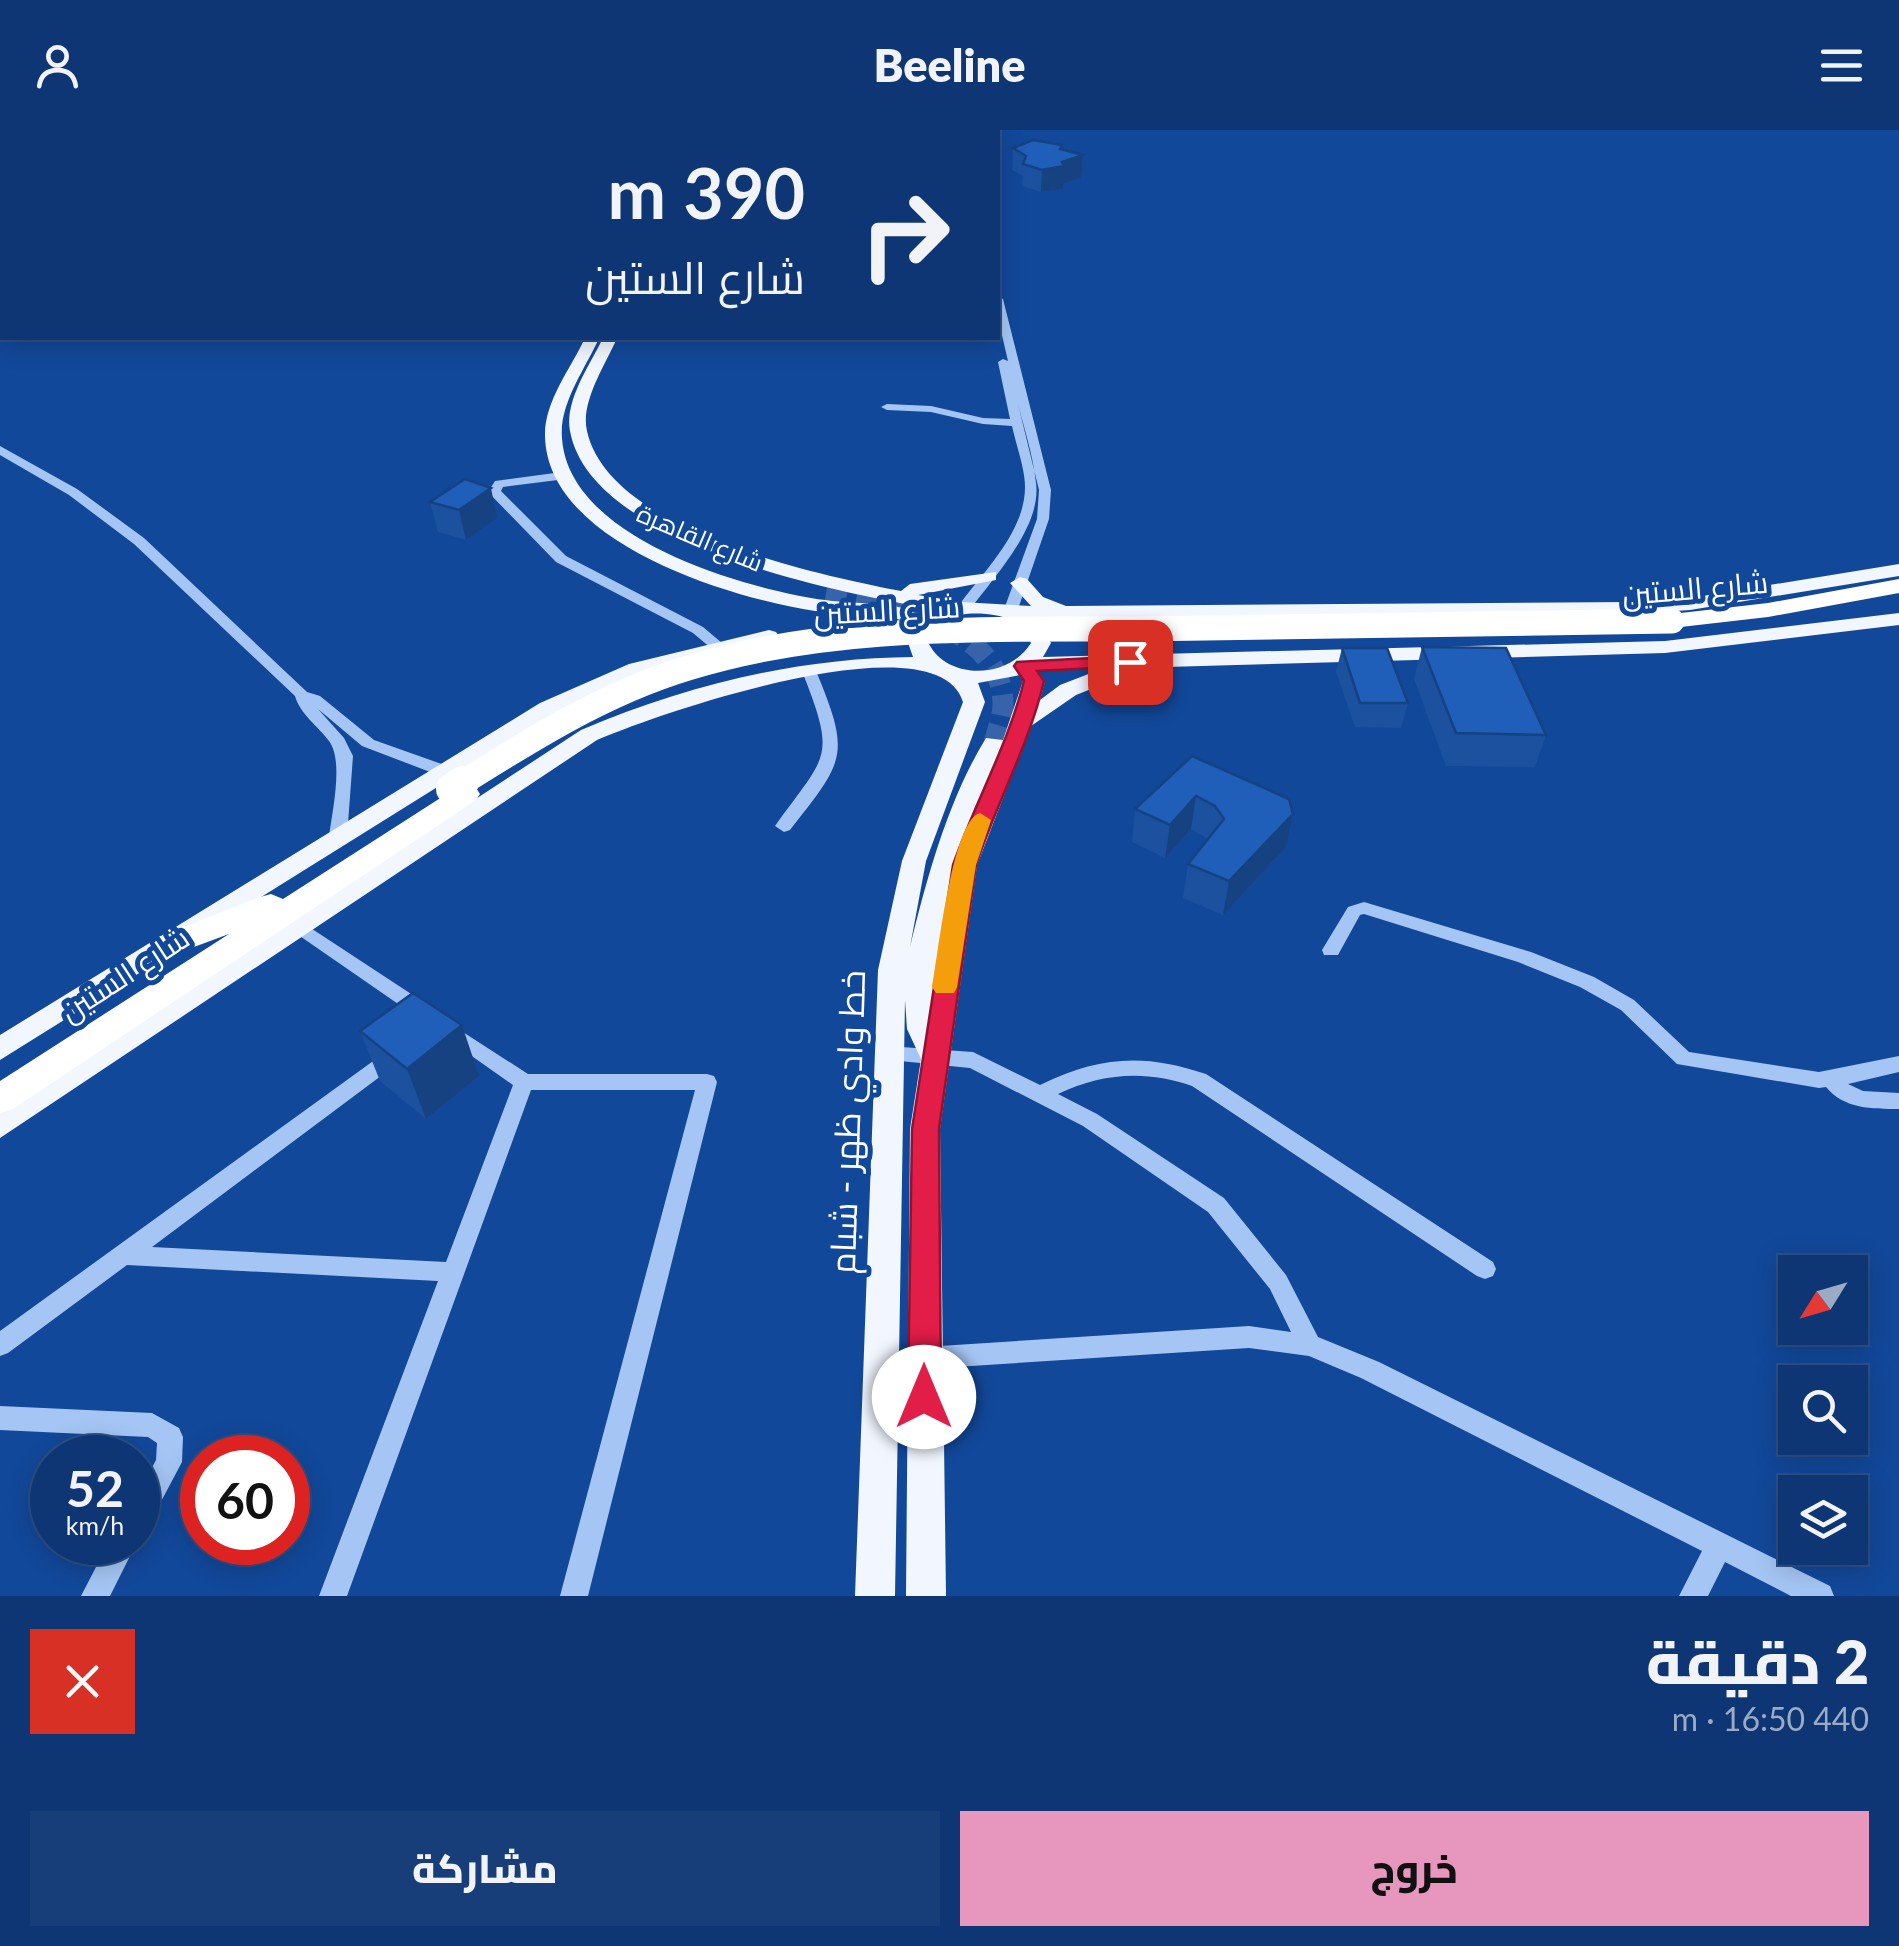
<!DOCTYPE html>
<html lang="ar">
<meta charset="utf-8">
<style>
:root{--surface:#0e3674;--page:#173e79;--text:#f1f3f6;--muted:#9babc5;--line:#2e5086;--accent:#e797bd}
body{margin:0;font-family:Lato,Cairo,sans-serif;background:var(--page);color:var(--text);direction:rtl;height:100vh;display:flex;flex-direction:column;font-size:38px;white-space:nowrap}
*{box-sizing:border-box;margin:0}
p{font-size:32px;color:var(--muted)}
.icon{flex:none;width:55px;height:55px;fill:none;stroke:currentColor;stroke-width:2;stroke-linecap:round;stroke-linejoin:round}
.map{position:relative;height:1466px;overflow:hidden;direction:ltr}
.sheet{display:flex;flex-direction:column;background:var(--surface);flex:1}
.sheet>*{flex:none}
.top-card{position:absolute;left:0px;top:0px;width:1000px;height:210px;box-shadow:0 5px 25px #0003,0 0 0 2px var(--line);direction:rtl;background:#0e3674;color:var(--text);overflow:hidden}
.needle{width:65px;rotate:233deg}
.buttons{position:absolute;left:1778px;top:1125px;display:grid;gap:20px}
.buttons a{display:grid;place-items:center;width:90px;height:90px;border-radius:0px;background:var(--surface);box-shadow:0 5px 25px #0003,0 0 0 2px var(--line);font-size:50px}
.speed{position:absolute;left:30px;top:1305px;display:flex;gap:20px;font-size:50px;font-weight:700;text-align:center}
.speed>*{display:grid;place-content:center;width:130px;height:130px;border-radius:50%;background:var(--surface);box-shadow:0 5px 25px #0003,0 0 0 2px var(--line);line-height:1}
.speed small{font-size:25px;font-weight:400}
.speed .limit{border:15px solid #d22;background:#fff;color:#111}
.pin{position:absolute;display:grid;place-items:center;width:85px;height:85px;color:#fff;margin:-42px;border-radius:20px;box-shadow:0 5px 15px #0006}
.me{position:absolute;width:110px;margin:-55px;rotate:0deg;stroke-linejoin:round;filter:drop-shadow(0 0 8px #0008)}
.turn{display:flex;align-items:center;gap:35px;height:210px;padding:0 30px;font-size:45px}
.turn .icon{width:130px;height:130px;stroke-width:2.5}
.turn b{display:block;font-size:70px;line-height:85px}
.round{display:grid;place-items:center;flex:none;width:105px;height:105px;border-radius:0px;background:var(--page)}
.headline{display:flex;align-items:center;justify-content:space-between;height:170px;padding:0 30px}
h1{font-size:60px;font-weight:800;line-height:75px}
.action{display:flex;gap:20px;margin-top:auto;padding:20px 30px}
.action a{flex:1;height:115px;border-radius:0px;background:var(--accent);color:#111;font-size:40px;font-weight:800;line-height:115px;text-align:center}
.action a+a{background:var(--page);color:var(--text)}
header{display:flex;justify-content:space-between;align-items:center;height:130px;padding:0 30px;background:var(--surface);font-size:45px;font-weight:800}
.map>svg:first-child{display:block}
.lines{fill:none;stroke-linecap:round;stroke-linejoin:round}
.major-tunnel{stroke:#3663a9;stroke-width:21;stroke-dasharray:21 10;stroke-linecap:butt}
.minor{fill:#a5c6f4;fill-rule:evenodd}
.major{fill:#f1f6ff;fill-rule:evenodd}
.highway{fill:#fff;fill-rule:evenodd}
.highway-bridge-far1{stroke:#fff;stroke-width:25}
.highway-bridge{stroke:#fff;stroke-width:32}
.wall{fill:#1b519f}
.shaded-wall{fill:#164282}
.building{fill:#1f5eb9;stroke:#164282;stroke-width:2.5}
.route{fill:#e11d48;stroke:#92132f;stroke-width:2.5}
.slow{fill:#f59e0b}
.labels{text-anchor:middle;stroke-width:10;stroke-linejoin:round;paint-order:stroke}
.far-street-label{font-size:25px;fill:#fff;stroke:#12489a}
.street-label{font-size:30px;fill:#fff;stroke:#12489a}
.near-street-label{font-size:35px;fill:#fff;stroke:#12489a}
</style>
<header><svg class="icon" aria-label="menu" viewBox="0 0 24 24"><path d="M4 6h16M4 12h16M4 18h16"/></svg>Beeline<svg class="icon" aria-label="person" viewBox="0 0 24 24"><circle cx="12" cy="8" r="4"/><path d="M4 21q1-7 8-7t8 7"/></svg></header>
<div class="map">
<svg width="1899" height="1466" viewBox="0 0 1899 1466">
<rect width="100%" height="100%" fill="#12489a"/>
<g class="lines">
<path class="major-tunnel" d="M 826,463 C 886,474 1004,495 1003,575 C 1003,587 997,601 994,613"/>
<g class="minor">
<path d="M 952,0 L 960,0 L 960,2 L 953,2 Z"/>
<path d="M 0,67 L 2,68 L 2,72 L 0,73 Z"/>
<path d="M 998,166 L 1003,169 L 1051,360 L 1049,389 L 1017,482 L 1010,486 L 1003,482 L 1037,389 L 1039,360 L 1015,262 C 1022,292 1033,323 1036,353 C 1042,397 993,448 969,481 L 964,482 L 957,478 C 982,443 1025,403 1025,357 C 1025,338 1016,315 1012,296 L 983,294 L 931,282 L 887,280 L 881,277 L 887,274 L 931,276 L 983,288 L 1010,289 L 998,232 L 1003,229 L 1008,231 L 998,188 Z"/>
<path d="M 0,316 L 77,359 L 144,408 L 307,562 L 320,566 L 374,610 L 450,637 L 452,641 L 450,645 L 438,645 L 362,616 L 318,579 L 344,608 L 353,626 L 347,707 L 344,711 L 332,711 L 329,707 C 332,682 344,631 329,611 C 318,596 300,584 295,566 L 134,414 L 69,365 L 0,325 Z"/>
<path d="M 562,342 L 568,346 L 566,349 L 503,357 L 501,361 L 566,426 L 703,497 L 722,513 L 722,519 L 712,519 L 693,503 L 556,432 L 488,362 L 495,351 Z"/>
<path d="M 809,537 L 816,541 C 851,625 845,630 790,700 L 784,702 L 775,696 C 827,623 837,630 802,541 Z"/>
<path d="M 1364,772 L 1531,822 L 1594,847 L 1634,870 L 1689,922 L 1819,942 L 1899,926 L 1899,942 L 1848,954 L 1863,961 L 1899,963 L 1899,979 C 1872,979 1844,979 1826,957 L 1819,958 L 1677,934 L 1621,880 L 1580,857 L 1518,832 L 1364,784 L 1360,785 L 1338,825 L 1324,825 L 1322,820 L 1348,777 Z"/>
<path d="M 300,791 L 431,877 L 434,882 L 431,887 L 417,887 L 294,802 L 291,797 Z"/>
<path d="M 449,893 L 528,944 L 707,944 L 714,946 L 717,952 L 588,1466 L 560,1466 L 695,960 L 531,960 L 347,1466 L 319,1466 L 438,1151 L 127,1135 L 8,1223 L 0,1226 L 0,1201 L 387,921 L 394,918 L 401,921 L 404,926 L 401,931 L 152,1117 L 446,1132 L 513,955 L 442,905 L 439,900 L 442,895 Z"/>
<path d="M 887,916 L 973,922 L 1040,955 C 1099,926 1144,923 1206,944 L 1493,1132 L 1496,1139 L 1493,1146 L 1485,1149 L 1477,1146 L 1192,956 C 1146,940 1102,943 1058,964 L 1097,984 L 1224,1068 L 1286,1145 L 1318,1207 L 1379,1232 L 1830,1456 L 1834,1466 L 1791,1466 L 1725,1432 L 1708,1466 L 1679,1466 L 1702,1421 L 1361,1248 L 1309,1226 L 1249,1218 L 924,1239 L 915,1236 L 912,1228 L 915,1220 L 924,1217 L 1249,1196 L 1291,1202 L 1270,1159 L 1208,1082 L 1083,996 L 970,938 L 880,929 L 877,924 L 880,919 Z"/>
<path d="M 0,1276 L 152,1283 L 179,1298 L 183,1307 L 182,1332 L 147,1398 L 138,1402 L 138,1364 L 156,1330 L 157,1313 L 148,1307 L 0,1300 Z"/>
<path d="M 109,1412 L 137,1412 L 110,1466 L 81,1466 Z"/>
</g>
<g class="major">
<rect x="646" y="0" width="10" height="2"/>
<rect x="664" y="0" width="10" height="2"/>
<path d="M 585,208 L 599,208 C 586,238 559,273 562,308 C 568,405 731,454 811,468 C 849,475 887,470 924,484 L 933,479 C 837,462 591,415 570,301 C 564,271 591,233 603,208 L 617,208 C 606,234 580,272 587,301 C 609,401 815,444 901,461 L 910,454 L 996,442 L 996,450 L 918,465 L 961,472 L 1031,476 L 1010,453 L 1020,447 L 1027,449 L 1043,467 L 1066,476 L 1631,472 L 1690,468 L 1899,434 L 1899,446 L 1690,480 L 1631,484 L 1036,488 L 1051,513 L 1043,527 L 1665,511 L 1899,483 L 1899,495 L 1665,523 L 1131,538 L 1129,544 L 1076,565 L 1031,596 L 977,735 L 940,999 L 946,1466 L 906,1466 L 910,999 L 921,929 L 907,899 L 905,870 L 895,1466 L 855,1466 L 878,840 L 902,731 L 963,572 C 937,486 654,585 597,610 L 0,1008 L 0,981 L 581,600 C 687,555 797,528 913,527 L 906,507 L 913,494 C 882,481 848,487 815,481 C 730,468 547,413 545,306 C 544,272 571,238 585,208 ZM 986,484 C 1007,486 1024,492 1031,513 C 1008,551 941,551 926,507 C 939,486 962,482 986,484 ZM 1104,538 L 1060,555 L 1040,570 L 1045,551 L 1037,540 ZM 1020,545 L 1023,551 L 1003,610 L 986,608 C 948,670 927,747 910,817 L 926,731 L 985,572 L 978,553 Z"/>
<path d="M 769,500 L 776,502 L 779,506 L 776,510 L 645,544 L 556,583 L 0,930 L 0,905 L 540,573 L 629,534 Z"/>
</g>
<g class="highway">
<path d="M 1899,449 L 1899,463 L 1768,487 L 1672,498 L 1660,491 L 1672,484 L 1768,473 Z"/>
<path d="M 466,655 L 476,658 L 480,664 L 476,670 L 13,979 L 0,983 L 0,951 L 229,804 L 167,827 L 156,824 L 151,816 L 156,808 L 260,767 L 271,764 L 283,769 L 456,658 Z"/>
</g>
<path class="highway-bridge-far1" d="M 459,655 C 532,609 605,563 688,538 C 833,493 991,500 1141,499 C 1318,497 1495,494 1672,491"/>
<path class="highway-bridge" d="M 452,659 L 463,652"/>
</g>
<g class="wall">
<path d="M 1062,15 L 1062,20 L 1081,48 L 1063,54 L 1063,59 L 1041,62 L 1022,56 L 1023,46 L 1012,40 L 1013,18 Z"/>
<path d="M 430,372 L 497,388 L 466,410 L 438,402 Z"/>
<path d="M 1422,517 L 1546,605 L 1535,637 L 1446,636 L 1414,549 Z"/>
<path d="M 1342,518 L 1408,573 L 1401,598 L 1355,597 L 1336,542 Z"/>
<path d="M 1192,626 L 1286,717 L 1223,785 L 1183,768 L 1188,734 L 1208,709 L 1191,699 L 1165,728 L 1132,712 L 1135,679 Z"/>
<path d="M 360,901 L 479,946 L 426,989 L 380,951 Z"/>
</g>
<g class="shaded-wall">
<path d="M 1062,15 L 1061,37 L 1062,32 L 1083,25 L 1081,48 L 1063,54 L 1063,59 L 1041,62 L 1042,40 L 1060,19 Z"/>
<path d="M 491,358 L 497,388 L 466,410 L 459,380 Z"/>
<path d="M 1196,666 L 1191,699 L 1165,728 L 1170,695 Z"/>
<path d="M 1293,684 L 1286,717 L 1223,785 L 1229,751 Z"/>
<path d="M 462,895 L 479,946 L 426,989 L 407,939 Z"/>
</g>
<g class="building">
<path d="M 1033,10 L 1062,15 L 1060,19 L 1083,25 L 1062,32 L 1064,36 L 1042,40 L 1023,34 L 1026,26 L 1013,18 Z"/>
<path d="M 465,349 L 491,358 L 459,380 L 430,372 Z"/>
<path d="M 1422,517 L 1506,518 L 1546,605 L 1456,603 Z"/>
<path d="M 1342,518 L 1387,518 L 1408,573 L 1360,573 Z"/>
<path d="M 1192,626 L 1289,669 L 1293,684 L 1229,751 L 1188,734 L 1224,689 L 1215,676 L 1196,666 L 1170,695 L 1135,679 Z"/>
<path d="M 413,863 L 462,895 L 407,939 L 360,901 Z"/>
</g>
<path class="route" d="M 1130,526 L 1139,532 L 1136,536 L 1037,541 L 1044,551 C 1029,615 997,672 976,735 L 939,999 L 941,1267 L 936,1278 L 924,1282 L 913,1278 L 908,1267 L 912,999 L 953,735 C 975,672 1008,615 1024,551 L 1014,536 L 1017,532 Z"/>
<path class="slow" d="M 980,683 L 991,690 L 976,735 L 957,857 L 954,863 L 936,863 L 932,857 C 938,827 952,690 980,683 Z"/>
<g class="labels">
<g class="far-street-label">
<text transform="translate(700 408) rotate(23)" y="9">شارع القاهرة</text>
</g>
<g class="street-label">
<text transform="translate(1695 459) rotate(-5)" y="10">شارع الستين</text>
<text transform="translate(887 481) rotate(-3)" y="10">شارع الستين</text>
<text transform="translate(125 845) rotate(-33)" y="10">شارع الستين</text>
</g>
<g class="near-street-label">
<text transform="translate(848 992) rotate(-88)" y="12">خط وادي ظهر - شبام</text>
</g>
</g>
</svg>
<div class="buttons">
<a><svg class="needle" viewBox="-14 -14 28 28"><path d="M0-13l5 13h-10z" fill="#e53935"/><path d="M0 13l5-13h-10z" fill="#9babc5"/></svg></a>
<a><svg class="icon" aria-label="search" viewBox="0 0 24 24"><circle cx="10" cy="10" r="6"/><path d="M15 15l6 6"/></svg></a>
<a><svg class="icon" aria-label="layers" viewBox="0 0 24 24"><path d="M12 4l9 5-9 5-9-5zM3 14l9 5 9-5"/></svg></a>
</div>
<div class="speed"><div>52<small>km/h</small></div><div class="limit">60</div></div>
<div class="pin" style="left:1130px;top:532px;background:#d93025"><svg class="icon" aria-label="arrive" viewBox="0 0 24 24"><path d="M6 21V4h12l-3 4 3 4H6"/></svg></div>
<svg class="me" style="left:924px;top:1267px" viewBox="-20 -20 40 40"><circle r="19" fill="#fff"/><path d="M0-13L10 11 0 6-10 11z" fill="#e11d48"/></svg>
<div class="top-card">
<div class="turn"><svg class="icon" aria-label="right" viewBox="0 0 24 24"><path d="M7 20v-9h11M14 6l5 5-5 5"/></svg><div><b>390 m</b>شارع الستين</div></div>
</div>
</div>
<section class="sheet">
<div class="headline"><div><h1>2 دقيقة</h1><p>440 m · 16:50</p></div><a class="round" style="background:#d93025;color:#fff"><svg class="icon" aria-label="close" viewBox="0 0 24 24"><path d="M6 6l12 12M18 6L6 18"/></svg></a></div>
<div class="action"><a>خروج</a><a>مشاركة</a></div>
</section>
